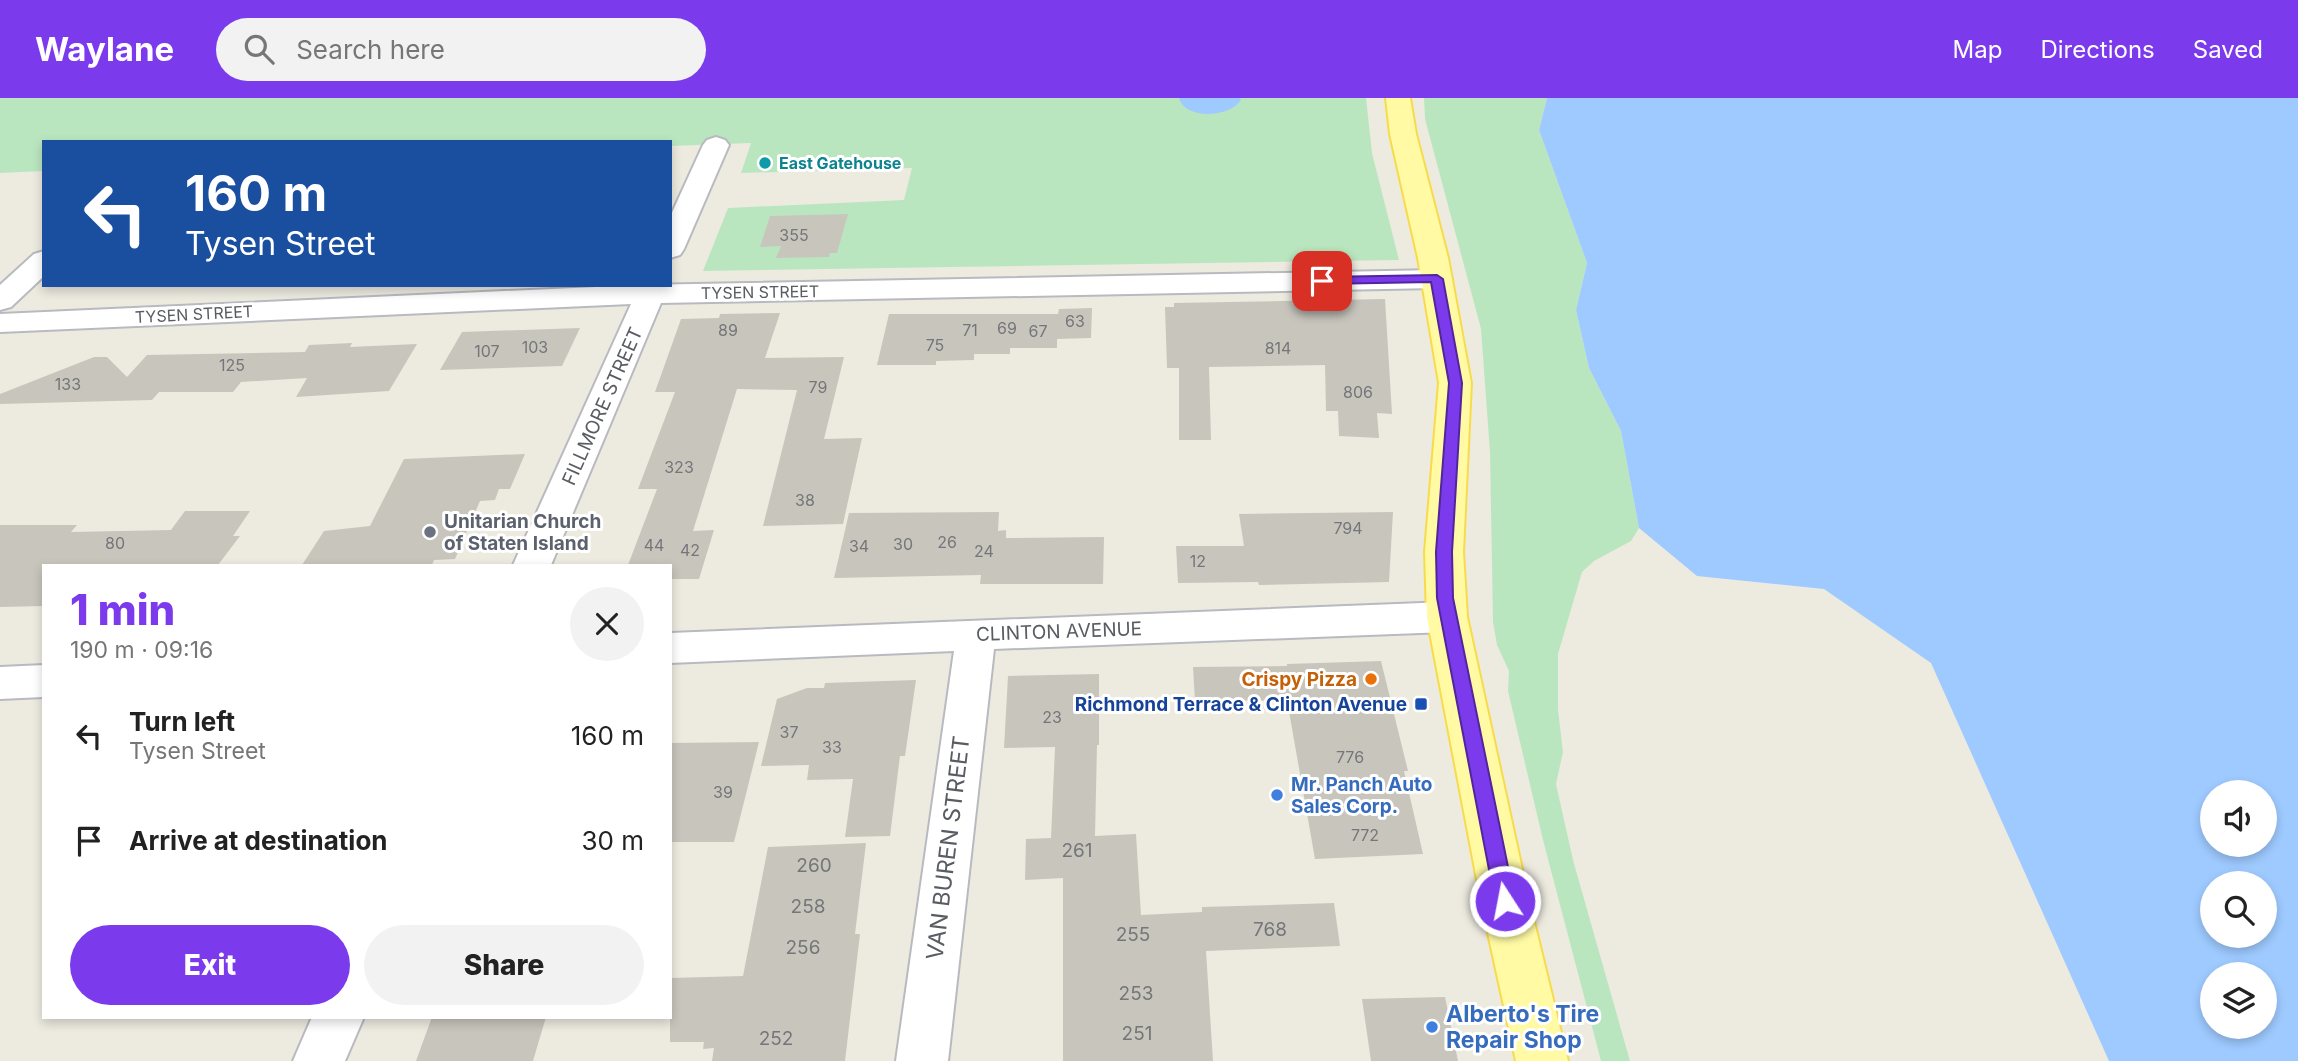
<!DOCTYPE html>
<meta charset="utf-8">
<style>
:root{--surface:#fff;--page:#f2f2f2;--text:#222;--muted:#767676;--accent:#7c3aed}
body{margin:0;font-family:Inter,sans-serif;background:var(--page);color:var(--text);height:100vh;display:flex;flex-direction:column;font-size:26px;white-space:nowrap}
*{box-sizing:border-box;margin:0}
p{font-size:23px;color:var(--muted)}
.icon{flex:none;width:38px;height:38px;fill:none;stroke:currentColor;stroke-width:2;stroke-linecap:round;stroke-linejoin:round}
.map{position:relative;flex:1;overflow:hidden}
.details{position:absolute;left:42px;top:466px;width:630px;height:455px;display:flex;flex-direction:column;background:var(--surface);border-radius:0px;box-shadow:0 4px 10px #0003}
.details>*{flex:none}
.banner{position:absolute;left:42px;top:42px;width:630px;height:147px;border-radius:0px;box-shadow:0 4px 10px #0003;background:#1a4fa0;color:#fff;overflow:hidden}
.buttons{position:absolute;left:2200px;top:682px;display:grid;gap:14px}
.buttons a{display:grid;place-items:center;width:77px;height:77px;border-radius:50%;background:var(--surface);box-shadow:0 4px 10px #0003;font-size:35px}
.pin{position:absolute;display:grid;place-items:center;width:60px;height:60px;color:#fff;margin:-30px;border-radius:14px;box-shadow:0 4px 10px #0006}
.me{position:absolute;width:77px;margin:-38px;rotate:349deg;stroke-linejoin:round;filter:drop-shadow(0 0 5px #0008)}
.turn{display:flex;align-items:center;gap:24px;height:147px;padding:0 28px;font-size:32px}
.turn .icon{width:91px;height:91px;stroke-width:2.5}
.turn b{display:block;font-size:49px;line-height:60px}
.round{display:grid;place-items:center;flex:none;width:74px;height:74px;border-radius:37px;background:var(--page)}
.overview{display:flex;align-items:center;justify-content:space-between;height:119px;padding:0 28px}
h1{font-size:42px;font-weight:800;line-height:52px;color:var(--accent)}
.cta{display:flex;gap:14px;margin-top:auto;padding:14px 28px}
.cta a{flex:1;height:80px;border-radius:42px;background:var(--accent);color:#fff;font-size:28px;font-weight:800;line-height:80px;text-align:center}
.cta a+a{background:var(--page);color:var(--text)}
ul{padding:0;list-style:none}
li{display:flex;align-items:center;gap:21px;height:105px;padding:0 28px}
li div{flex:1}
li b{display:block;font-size:26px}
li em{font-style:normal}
header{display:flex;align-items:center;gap:42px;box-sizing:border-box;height:98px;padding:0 35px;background:var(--accent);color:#fff}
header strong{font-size:33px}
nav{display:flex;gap:38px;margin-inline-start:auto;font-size:24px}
.search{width:490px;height:63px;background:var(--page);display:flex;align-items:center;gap:18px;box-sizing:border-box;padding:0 24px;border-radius:38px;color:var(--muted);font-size:26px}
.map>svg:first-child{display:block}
.green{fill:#bae6bf}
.water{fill:#9ecaff;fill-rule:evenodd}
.building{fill:#c8c5bd}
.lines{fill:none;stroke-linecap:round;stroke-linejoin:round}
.minor-casing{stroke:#b8bac0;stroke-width:4}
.major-casing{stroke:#f8db4d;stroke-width:4}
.minor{fill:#fff;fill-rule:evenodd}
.major{fill:#fffaa3;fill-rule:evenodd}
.route{fill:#7c3aed;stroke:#51269a;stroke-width:2}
.culture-dot{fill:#0f9aa8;stroke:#fff;stroke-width:2.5}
.worship-dot{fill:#6b7280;stroke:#fff;stroke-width:2.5}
.food-dot{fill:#e8710a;stroke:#fff;stroke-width:2.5}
.transit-dot{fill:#1a4fb4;stroke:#fff;stroke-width:2.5}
.shop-dot{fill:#3f7fe0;stroke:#fff;stroke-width:2.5}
.labels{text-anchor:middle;stroke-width:6;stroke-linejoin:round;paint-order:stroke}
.far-culture-label{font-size:16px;font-weight:bold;fill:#0d838f;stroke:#fff;text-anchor:start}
.number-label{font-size:16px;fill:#757679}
.far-street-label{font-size:16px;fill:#595c62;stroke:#fff}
.street-label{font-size:19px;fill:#595c62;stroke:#fff}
.worship-label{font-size:19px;font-weight:bold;fill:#5b616d;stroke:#fff;text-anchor:start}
.food-label{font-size:19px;font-weight:bold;fill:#c56008;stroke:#fff;text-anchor:end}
.transit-label{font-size:19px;font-weight:bold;fill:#164399;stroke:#fff;text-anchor:end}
.shop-label{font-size:19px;font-weight:bold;fill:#366cbe;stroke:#fff;text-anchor:start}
.near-number-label{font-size:19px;fill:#757679}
.near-street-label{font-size:23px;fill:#595c62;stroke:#fff}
.near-shop-label{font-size:23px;font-weight:bold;fill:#366cbe;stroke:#fff;text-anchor:start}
</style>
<header>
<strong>Waylane</strong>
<div class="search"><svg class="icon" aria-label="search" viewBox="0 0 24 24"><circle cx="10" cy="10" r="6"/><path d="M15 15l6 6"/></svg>Search here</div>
<nav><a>Map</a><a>Directions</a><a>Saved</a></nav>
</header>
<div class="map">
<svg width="2298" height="963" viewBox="0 0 2298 963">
<rect width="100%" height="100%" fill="#edebe0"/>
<g class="green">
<path d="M 0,0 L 1366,0 L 1372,55 L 1399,162 L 703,173 L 728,110 L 904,102 L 912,70 L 741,75 L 751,45 L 670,48 L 670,44 L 44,44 L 44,73 L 0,75 Z"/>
<path d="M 1424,0 L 1547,0 L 1539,32 L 1587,165 L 1576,212 L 1589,270 L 1621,333 L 1639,430 L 1631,443 L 1594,463 L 1582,474 L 1558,556 L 1558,612 L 1563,654 L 1556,686 L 1573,762 L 1630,963 L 1601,963 L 1543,742 L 1508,593 L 1509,573 L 1497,547 L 1493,524 L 1490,354 L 1481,231 L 1425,21 Z"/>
</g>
<g class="water">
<path d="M 1179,0 L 1240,0 L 1241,2 C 1229,20 1185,22 1179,0 Z"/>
<path d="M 1547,0 L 2298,0 L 2298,963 L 2109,963 L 1931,565 L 1824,491 L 1697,478 L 1639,430 L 1621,333 L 1589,270 L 1576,212 L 1587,165 L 1539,32 ZM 2212,695 L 2264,695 L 2264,747 L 2212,747 ZM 2212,786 L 2264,786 L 2264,838 L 2212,838 ZM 2212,877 L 2264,877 L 2264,929 L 2212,929 Z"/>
</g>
<g class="building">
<path d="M 848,116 L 837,155 L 830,155 L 829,159 L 776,160 L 781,148 L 760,149 L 770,118 Z"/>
<path d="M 1385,201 L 1392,316 L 1377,315 L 1379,340 L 1339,338 L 1338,313 L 1326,313 L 1325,267 L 1209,269 L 1211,342 L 1179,342 L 1179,270 L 1167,270 L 1165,209 L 1174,209 L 1174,205 Z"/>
<path d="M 1092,210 L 1091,240 L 1057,241 L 1057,250 L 1010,250 L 1010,256 L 974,256 L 974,262 L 936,263 L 936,267 L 877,267 L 889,216 L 1058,216 L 1059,211 Z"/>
<path d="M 780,215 L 765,260 L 844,259 L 824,341 L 862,340 L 843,426 L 763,428 L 797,292 L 737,291 L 693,433 L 714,432 L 699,481 L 670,481 L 670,467 L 628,467 L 657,391 L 638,391 L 675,294 L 655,294 L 681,221 L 719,220 L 720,216 Z"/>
<path d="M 580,230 L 562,268 L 440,272 L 462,234 Z"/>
<path d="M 352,245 L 350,249 L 417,246 L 389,293 L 296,299 L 307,280 L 241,284 L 233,294 L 159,294 L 152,302 L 0,306 L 0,296 L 94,259 L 107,259 L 127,279 L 147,257 L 305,254 L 309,247 Z"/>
<path d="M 525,356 L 510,391 L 499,391 L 495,402 L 480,403 L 455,461 L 434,462 L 432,467 L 302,467 L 324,433 L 370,428 L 404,361 Z"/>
<path d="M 185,413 L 250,413 L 233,438 L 240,438 L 218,467 L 44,467 L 44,508 L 0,509 L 0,427 L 77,427 L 71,434 L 171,432 Z"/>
<path d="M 999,414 L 998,433 L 1006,432 L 1006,440 L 1104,439 L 1103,486 L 980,486 L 981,477 L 834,480 L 849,415 Z"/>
<path d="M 1393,414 L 1389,484 L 1259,487 L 1258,484 L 1178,485 L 1176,448 L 1244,448 L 1239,416 Z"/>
<path d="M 1381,563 L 1408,673 L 1404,673 L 1423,756 L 1315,761 L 1287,602 L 1195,603 L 1193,569 L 1287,568 L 1287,566 Z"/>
<path d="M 1099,576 L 1099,647 L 1097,647 L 1095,738 L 1136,736 L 1141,817 L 1202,814 L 1202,809 L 1334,805 L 1340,848 L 1206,853 L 1213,963 L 1063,963 L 1063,780 L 1025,782 L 1026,741 L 1051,740 L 1055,649 L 1004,650 L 1008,578 Z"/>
<path d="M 916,582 L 905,658 L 900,658 L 890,738 L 845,739 L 853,681 L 807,682 L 809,667 L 761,668 L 777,601 L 807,590 L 824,590 L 825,585 Z"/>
<path d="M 759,644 L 734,744 L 670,744 L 670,645 Z"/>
<path d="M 866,745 L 855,836 L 860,836 L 845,963 L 712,963 L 714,950 L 703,951 L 704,944 L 670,944 L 670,880 L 743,878 L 768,749 Z"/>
<path d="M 1445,899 L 1458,963 L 1371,963 L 1362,901 Z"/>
<path d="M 432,919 L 546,919 L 533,963 L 416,963 Z"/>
</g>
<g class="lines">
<g class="minor-casing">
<g id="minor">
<path d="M 716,39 L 725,42 L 729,47 L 684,151 L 680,157 L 670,160 L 670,119 L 703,47 L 707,42 Z"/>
<path d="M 44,153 L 44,178 L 11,209 L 0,212 L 0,187 L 34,156 Z"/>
<path d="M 1437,172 L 1448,175 L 1452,181 L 1448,187 L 1437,190 L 661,205 L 551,467 L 513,467 L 631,206 L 0,234 L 0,216 L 639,187 Z"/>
<path d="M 1447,504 L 1461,509 L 1467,519 L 1461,529 L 1447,534 L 994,551 L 948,963 L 896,963 L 954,553 L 670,565 L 670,535 Z"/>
<path d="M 44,567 L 44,599 L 0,601 L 0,569 Z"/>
<path d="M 312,919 L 364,919 L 345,963 L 293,963 Z"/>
</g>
</g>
<g class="major-casing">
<path id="major" d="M 1386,0 L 1410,0 L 1416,36 L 1448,160 L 1471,285 L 1463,454 L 1467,519 L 1529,803 L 1568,963 L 1516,963 L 1481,803 L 1427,519 L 1425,454 L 1439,285 L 1418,160 L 1390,36 Z"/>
</g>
<use href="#minor" class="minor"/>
<use href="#major" class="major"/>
</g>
<path class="route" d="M 1437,177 L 1443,181 L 1462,285 L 1452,454 L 1453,500 L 1515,803 L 1512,809 L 1505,812 L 1498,809 L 1495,803 L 1437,500 L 1436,454 L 1449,285 L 1431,184 L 1322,186 L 1316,183 L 1322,179 Z"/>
<circle class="culture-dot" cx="765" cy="65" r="7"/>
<circle class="worship-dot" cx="430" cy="434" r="7"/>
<circle class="food-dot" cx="1371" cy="581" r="7"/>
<rect class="transit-dot" x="1414" y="599" width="14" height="14" rx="3.5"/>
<g class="shop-dot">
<circle cx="1277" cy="697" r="7"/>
<circle cx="1432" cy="929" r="7"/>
</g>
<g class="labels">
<g class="far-culture-label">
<text x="779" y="71">East Gatehouse</text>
</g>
<g class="number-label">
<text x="794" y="143">355</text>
<text x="1075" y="229">63</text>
<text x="1007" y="236">69</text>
<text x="728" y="238">89</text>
<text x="970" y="238">71</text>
<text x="1038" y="239">67</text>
<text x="935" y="253">75</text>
<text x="535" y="255">103</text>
<text x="1278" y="256">814</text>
<text x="487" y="259">107</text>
<text x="232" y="273">125</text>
<text x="68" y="292">133</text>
<text x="818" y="295">79</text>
<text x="1358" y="300">806</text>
<text x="679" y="375">323</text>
<text x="805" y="408">38</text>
<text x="1348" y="436">794</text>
<text x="947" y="450">26</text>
<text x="115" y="451">80</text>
<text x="903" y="452">30</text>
<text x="654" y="453">44</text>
<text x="859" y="454">34</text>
<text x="690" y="458">42</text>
<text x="984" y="459">24</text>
<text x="1198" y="469">12</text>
<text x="1052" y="625">23</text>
<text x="789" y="640">37</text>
<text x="832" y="655">33</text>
<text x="1350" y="665">776</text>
<text x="723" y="700">39</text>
<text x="1365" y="743">772</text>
</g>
<g class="far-street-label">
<text transform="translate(760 194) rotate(-1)" y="6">TYSEN STREET</text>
<text transform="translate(194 216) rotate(-3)" y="6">TYSEN STREET</text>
</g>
<g class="street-label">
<text transform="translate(602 308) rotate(-66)" y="7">FILLMORE STREET</text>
<text transform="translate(1059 533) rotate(-2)" y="7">CLINTON AVENUE</text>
</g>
<g class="worship-label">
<text x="444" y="430">Unitarian Church<tspan x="444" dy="22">of Staten Island</tspan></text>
</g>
<g class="food-label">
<text x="1357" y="588">Crispy Pizza</text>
</g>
<g class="transit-label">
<text x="1407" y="613">Richmond Terrace &amp; Clinton Avenue</text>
</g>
<g class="shop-label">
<text x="1291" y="693">Mr. Panch Auto<tspan x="1291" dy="22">Sales Corp.</tspan></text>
</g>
<g class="near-number-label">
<text x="1077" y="759">261</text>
<text x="814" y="774">260</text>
<text x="808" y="815">258</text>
<text x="1270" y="838">768</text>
<text x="1133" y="843">255</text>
<text x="803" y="856">256</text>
<text x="1136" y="902">253</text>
<text x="1137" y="942">251</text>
<text x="776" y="947">252</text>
</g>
<g class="near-street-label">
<text transform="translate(948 750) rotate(-83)" y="8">VAN BUREN STREET</text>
</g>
<g class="near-shop-label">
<text x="1446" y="924">Alberto's Tire<tspan x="1446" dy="26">Repair Shop</tspan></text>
</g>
</g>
</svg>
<div class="buttons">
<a><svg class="icon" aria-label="sound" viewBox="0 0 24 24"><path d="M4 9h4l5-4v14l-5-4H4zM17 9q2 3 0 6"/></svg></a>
<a><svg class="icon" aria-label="search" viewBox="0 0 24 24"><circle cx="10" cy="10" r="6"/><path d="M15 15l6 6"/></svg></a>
<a><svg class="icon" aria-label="layers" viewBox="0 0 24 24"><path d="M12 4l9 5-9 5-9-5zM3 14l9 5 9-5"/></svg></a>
</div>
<div class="pin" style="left:1322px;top:183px;background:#d93025"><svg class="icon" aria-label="arrive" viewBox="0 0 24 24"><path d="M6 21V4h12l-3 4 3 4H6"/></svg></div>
<svg class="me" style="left:1505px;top:803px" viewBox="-20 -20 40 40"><circle r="17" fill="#7c3aed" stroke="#fff" stroke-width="3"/><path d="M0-11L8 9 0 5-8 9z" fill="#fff"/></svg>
<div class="banner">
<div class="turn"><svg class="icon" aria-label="left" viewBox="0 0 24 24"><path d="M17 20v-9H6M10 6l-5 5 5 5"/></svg><div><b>160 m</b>Tysen Street</div></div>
</div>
<section class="details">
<div class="overview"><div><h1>1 min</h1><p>190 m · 09:16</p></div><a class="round"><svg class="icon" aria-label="close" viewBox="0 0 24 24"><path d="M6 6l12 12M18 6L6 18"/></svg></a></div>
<ul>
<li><svg class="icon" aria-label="left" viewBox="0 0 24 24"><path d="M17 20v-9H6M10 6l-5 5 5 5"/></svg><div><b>Turn left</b><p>Tysen Street</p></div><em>160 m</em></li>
<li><svg class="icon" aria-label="arrive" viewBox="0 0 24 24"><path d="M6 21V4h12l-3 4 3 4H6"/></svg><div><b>Arrive at destination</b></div><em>30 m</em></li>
</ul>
<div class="cta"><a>Exit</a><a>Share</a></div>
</section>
</div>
